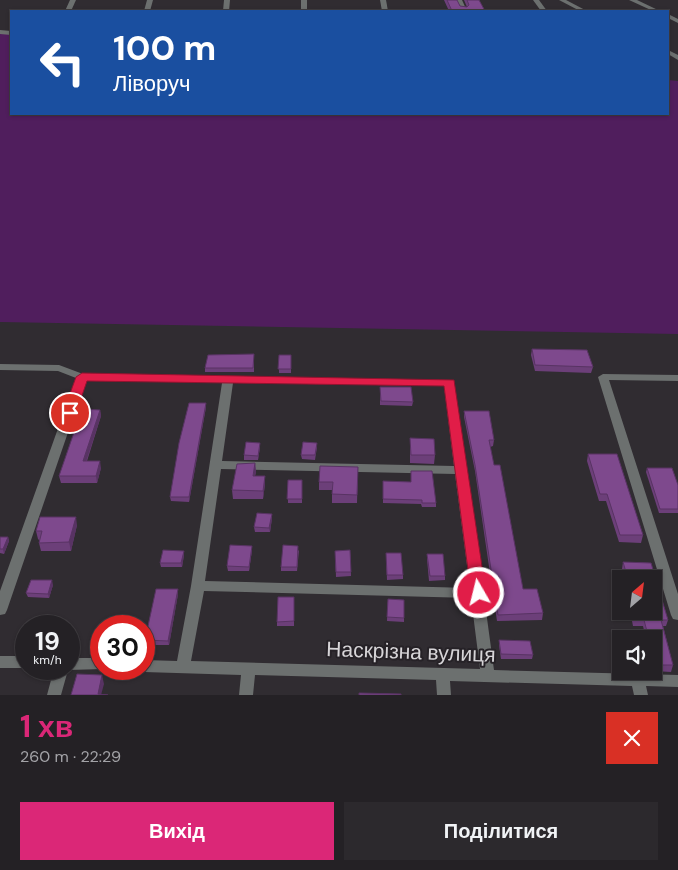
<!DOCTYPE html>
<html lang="uk">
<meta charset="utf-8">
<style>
:root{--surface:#242125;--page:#2c292d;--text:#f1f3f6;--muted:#a3a3a7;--line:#413e42;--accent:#db2777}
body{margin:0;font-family:"DM Sans",sans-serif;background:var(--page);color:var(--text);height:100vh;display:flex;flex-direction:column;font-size:19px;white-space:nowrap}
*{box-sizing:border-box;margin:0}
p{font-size:16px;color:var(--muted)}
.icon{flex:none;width:28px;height:28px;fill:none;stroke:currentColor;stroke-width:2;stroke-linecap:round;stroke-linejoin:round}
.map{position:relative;height:695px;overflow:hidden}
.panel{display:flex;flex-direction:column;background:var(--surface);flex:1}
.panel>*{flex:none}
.hud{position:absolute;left:10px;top:10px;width:659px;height:105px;border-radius:0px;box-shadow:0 1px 4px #0004,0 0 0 1px var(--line);background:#1a4fa0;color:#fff;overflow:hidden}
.needle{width:32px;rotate:28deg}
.buttons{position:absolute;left:612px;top:570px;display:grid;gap:10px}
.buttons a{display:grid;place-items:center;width:50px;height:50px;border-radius:0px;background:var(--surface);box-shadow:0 1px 4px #0004,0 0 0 1px var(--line);font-size:25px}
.speed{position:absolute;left:15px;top:615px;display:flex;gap:10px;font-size:25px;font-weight:700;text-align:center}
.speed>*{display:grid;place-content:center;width:65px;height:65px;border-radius:50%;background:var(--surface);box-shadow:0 1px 4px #0004,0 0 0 1px var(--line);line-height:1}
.speed small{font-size:12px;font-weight:400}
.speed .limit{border:8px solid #d22;background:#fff;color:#111}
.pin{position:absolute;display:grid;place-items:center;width:42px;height:42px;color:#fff;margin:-21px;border:2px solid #fff;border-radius:50%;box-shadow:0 1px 5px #0007}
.me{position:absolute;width:55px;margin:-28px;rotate:352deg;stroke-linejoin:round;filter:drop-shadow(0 0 4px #0008)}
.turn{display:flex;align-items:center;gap:18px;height:105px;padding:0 20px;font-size:22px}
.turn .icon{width:65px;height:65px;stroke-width:2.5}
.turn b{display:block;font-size:35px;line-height:42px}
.round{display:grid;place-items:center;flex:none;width:52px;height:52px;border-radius:0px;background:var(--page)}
.overview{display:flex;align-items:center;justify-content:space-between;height:85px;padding:0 20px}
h1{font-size:30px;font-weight:800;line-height:38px;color:var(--accent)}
.cta{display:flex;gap:10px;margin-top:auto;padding:10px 20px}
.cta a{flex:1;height:58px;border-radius:0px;background:var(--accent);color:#fff;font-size:20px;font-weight:800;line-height:58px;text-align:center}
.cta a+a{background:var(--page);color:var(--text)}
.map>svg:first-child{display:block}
.green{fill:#501e5d}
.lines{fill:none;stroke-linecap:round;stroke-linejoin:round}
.minor{fill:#6c706f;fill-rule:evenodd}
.tertiary{fill:#6c706f;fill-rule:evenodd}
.wall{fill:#6c3f79}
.shaded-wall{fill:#583363}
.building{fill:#7e498d;stroke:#583363}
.route{fill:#e11d48;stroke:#92132f}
.labels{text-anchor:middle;stroke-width:4;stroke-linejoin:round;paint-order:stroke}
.near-street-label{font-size:21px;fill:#d7d5d8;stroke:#262227}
</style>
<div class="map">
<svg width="678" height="695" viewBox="0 0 678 695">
<rect width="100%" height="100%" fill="#302c31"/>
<path class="green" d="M 0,32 L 11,33 L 11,114 L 668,114 L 668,80 L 678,81 L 678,334 L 0,322 Z"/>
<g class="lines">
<g class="minor">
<path d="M 70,0 L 76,0 L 71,11 L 65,11 Z"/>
<path d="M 147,0 L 153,0 L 150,11 L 144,11 Z"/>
<path d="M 224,0 L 230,0 L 229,11 L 223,11 Z"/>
<rect x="301" y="0" width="6" height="11"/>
<path d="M 380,0 L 386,0 L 388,11 L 382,11 Z"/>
<path d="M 456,0 L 462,0 L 467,11 L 461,11 Z"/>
<path d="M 533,0 L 539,0 L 547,11 L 541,11 Z"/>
<path d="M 559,0 L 566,0 L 587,11 L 580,11 Z"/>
<path d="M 0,30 L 11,31 L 11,35 L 0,34 Z"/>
<path d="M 668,50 L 678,55 L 678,60 L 668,54 Z"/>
<path d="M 0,364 L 59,365 L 83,374 L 453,381 L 466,467 L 468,470 L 467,472 L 483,589 L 486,593 L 484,596 L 494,670 L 678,675 L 678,687 L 646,686 L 648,695 L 634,695 L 632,686 L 450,681 L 451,695 L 437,695 L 436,680 L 255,675 L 253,695 L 239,695 L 241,675 L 144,672 L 139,670 L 138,669 L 144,669 L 144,660 L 177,661 L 191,586 L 222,383 L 86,380 L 7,610 L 5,614 L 0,615 L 0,591 L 76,378 L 58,371 L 0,370 ZM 233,383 L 444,386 L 454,466 L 222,461 ZM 221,469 L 455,474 L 470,588 L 205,581 ZM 204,591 L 471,598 L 480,669 L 191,661 Z"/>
<path d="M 603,374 L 678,375 L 678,381 L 609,380 L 678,594 L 678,620 L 673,619 L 671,615 L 598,377 Z"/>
<rect x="0" y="656" width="26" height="12"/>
<path d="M 69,658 L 101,658 L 101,669 L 104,669 L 68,670 L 61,695 L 47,695 L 54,669 L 69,669 Z"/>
</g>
<g class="tertiary">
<path d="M 629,0 L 637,0 L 660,11 L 653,11 Z"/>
<path d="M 668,14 L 678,19 L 678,23 L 668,18 Z"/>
</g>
</g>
<g class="wall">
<path d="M 444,0 L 457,0 L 460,6 L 467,7 L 464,0 L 479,0 L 485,11 L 449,11 Z"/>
<path d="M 532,349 L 593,367 L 591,373 L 535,371 L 531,355 Z"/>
<path d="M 254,354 L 254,372 L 205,372 L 205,368 Z"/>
<rect x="279" y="355" width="12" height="18"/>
<path d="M 380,387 L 413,402 L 412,406 L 380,405 Z"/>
<path d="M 206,403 L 206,407 L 189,502 L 171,501 L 170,497 Z"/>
<path d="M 100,410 L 101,416 L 87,461 L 101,468 L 97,483 L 61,483 L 59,476 Z"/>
<path d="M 464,411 L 494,440 L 493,446 L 490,447 L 494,465 L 523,589 L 543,613 L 542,620 L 497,621 L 475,471 L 464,417 Z"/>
<path d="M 410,438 L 435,455 L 434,464 L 410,463 Z"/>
<path d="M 260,447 L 258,460 L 244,460 L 244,455 Z"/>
<path d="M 317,447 L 315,460 L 302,459 L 301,455 Z"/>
<path d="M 588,454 L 643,535 L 641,543 L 619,542 L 606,501 L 599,501 L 587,461 Z"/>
<path d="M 255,463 L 256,472 L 255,476 L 265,484 L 263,499 L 233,499 L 232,490 Z"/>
<path d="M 358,467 L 357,503 L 332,503 L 332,490 L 319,490 L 319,482 Z"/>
<path d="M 647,468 L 678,485 L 678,513 L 659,513 L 646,472 Z"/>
<rect x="288" y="480" width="14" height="23"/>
<path d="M 383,481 L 436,503 L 436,507 L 422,507 L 421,504 L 383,503 Z"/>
<path d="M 272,514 L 272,518 L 270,532 L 255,532 L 254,527 Z"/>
<path d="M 77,525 L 71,551 L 41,551 L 39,543 L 39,540 L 38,539 L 36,531 Z"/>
<path d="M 0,537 L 8,537 L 9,541 L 4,554 L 0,553 Z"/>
<path d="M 252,546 L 252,550 L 249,571 L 228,571 L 227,566 Z"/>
<path d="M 299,550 L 297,571 L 281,571 L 281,567 Z"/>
<path d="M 350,550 L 351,576 L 336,577 L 335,551 Z"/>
<path d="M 386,553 L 403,575 L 403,579 L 387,580 Z"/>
<path d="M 427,554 L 445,576 L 445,580 L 429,581 L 427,559 Z"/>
<path d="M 184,555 L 182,567 L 161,567 L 160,563 Z"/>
<path d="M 623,562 L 651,563 L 668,620 L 666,626 L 663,626 L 673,665 L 671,672 L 654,671 L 654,639 L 646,639 L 643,626 L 633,626 L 630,611 L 654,611 L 654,579 L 624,579 L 622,569 Z"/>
<path d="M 53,585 L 49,598 L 28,597 L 26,593 Z"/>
<path d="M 178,594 L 169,645 L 146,645 L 145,640 Z"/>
<path d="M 294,597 L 294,626 L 277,626 L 277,622 Z"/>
<path d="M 388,599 L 404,600 L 404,622 L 387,621 Z"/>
<path d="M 499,640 L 533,655 L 532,659 L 501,659 L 499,645 Z"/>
</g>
<g class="shaded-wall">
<path d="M 206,403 L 206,407 L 189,502 L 189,497 Z"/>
<path d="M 100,410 L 101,416 L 84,468 L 83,461 Z"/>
<path d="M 260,443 L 260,447 L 258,460 L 258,456 Z"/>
<path d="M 100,461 L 101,468 L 97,483 L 96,476 Z"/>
<path d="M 255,463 L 256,472 L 253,484 L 253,476 Z"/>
<path d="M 265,476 L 265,484 L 263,499 L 263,491 Z"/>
<path d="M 272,514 L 272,518 L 270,532 L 269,528 Z"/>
<path d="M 76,517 L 77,525 L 71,551 L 69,542 Z"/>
<path d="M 8,537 L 9,541 L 4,554 L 3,549 Z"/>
<path d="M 252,546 L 252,550 L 249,571 L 249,567 Z"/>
<path d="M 184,551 L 184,555 L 182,567 L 181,563 Z"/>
<path d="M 52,580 L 53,585 L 49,598 L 48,594 Z"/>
<path d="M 178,589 L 178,594 L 169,645 L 168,641 Z"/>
<path d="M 102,675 L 104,684 L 101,695 L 98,694 Z"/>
</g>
<g class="building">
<path d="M 447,0 L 457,0 L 460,6 L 467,7 L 469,5 L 467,0 L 479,0 L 485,11 L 452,11 Z"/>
<path d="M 532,349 L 587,350 L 593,367 L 535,365 Z"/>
<path d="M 254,354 L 253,368 L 205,368 L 208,355 Z"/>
<path d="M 279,355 L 291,355 L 291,369 L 278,369 Z"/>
<path d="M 380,387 L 411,387 L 413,402 L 381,401 Z"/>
<path d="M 189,403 L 206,403 L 189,497 L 170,497 L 179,443 Z"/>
<path d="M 82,409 L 100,410 L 83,461 L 100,461 L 96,476 L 59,476 Z"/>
<path d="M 464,411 L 489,411 L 494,440 L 489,440 L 494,465 L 500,465 L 523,589 L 537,589 L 543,613 L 498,615 L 475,465 Z"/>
<path d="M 410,438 L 434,439 L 435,455 L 411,455 Z"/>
<path d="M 246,442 L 260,443 L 258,456 L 244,455 Z"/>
<path d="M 303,442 L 317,443 L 315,455 L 301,455 Z"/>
<path d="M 588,454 L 617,454 L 643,535 L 620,535 L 607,494 L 600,494 Z"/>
<path d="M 255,463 L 253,476 L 265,476 L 263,491 L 232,490 L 237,464 Z"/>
<path d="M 320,466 L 358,467 L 357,495 L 332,494 L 333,482 L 319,482 Z"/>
<path d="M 647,468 L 672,468 L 678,485 L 678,509 L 660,509 Z"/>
<path d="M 411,471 L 432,471 L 436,503 L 422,503 L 422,500 L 383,499 L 383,481 L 411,482 Z"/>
<path d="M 288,480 L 302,480 L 302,499 L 287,499 Z"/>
<path d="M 257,513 L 272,514 L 269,528 L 254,527 Z"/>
<path d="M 40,517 L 76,517 L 69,542 L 39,543 L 42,531 L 36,531 Z"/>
<path d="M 0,537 L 8,537 L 3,549 L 0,549 Z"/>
<path d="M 230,545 L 252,546 L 249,567 L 227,566 Z"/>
<path d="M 283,545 L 298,546 L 297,567 L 281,567 Z"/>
<path d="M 163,550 L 184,551 L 181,563 L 160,563 Z"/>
<path d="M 350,550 L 351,572 L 336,572 L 335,551 Z"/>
<path d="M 386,553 L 401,553 L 403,575 L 387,575 Z"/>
<path d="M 427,554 L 443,554 L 445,576 L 430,576 Z"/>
<path d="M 623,562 L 651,563 L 668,620 L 661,620 L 673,665 L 656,665 L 654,657 L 654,639 L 649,639 L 644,620 L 635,620 L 633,611 L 654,611 L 654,579 L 628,579 Z"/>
<path d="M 31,580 L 52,580 L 48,594 L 26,593 Z"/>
<path d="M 156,589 L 178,589 L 168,641 L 145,640 Z"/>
<path d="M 278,597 L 294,597 L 294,621 L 277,622 Z"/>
<path d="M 388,599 L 404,600 L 404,618 L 387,617 Z"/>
<path d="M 499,640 L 530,641 L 533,655 L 501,654 Z"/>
<path d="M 77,674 L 102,675 L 98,694 L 108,695 L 71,695 Z"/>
<path d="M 359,693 L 401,694 L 401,695 L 359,695 Z"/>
</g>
<path class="route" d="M 82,373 L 454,380 L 486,593 L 484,597 L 479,599 L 473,597 L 471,593 L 444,386 L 87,381 L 76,413 L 70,417 L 65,416 L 63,413 L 76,377 Z"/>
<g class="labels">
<g class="near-street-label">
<text transform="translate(411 652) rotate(2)" y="7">Наскрізна вулиця</text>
</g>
</g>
</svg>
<div class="buttons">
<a><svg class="needle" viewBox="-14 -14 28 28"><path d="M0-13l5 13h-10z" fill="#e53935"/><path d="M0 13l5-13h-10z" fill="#a3a3a7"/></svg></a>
<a><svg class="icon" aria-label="sound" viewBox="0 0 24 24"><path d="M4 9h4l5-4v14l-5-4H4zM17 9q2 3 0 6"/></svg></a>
</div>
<div class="speed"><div>19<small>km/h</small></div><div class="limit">30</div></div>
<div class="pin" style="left:70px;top:413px;background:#d93025"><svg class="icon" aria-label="arrive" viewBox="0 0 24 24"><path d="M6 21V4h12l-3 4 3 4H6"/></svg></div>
<svg class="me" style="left:479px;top:593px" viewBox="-20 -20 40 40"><circle r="17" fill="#e11d48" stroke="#fff" stroke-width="3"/><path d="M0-11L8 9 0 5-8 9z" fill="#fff"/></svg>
<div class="hud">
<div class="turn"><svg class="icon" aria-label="left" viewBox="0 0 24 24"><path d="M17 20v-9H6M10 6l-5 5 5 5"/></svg><div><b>100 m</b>Ліворуч</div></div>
</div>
</div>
<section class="panel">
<div class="overview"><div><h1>1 хв</h1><p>260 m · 22:29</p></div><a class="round" style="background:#d93025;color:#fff"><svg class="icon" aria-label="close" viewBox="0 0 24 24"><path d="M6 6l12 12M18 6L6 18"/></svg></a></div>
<div class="cta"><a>Вихід</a><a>Поділитися</a></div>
</section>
